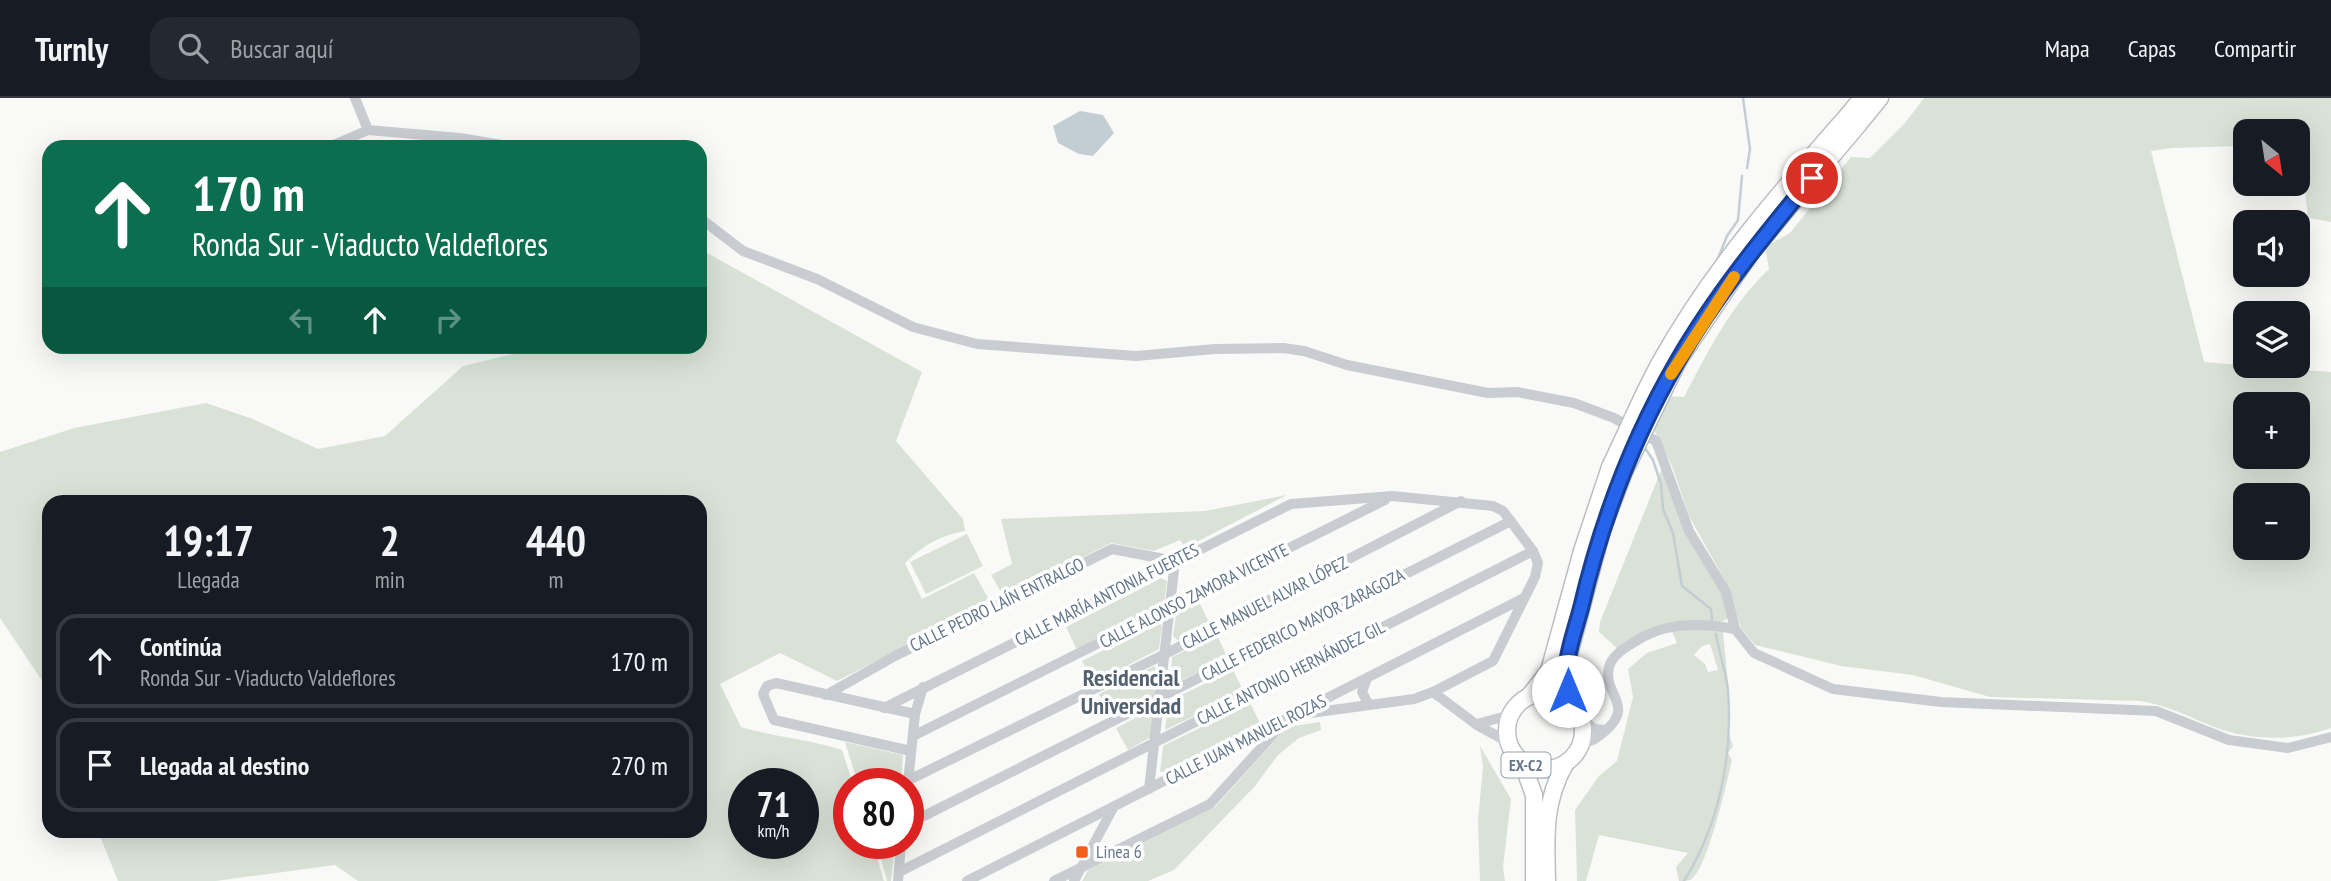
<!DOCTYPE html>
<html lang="es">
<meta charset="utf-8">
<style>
:root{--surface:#171b24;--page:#242831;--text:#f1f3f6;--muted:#9ea1a6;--line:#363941}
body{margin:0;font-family:"PT Sans Narrow",sans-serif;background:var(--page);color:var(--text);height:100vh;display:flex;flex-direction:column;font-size:26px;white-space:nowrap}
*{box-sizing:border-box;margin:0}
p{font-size:23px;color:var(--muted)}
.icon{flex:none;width:38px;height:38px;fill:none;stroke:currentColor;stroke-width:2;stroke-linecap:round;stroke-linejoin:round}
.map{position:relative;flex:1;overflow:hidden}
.sheet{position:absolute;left:42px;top:397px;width:665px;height:343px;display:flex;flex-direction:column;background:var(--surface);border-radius:21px;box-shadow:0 7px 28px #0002}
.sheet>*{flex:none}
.top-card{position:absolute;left:42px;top:42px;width:665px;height:214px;border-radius:21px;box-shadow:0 7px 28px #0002;background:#0b6e4f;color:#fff;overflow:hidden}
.needle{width:46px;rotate:150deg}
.controls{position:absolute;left:2233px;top:21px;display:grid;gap:14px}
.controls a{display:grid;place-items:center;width:77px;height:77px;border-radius:14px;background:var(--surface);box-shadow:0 7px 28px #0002;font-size:35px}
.speed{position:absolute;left:728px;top:670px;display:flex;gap:14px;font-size:35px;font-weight:700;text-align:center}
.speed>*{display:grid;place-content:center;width:91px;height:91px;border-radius:50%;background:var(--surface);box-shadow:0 7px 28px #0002;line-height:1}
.speed small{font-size:18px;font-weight:400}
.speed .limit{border:10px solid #d22;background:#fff;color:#111}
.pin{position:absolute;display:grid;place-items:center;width:60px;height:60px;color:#fff;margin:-30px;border:4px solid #fff;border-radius:50%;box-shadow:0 2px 7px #0007}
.me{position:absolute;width:77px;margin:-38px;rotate:0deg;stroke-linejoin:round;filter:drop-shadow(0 0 5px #0008)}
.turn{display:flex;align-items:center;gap:24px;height:147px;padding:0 35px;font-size:32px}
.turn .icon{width:91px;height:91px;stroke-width:2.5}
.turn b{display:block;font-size:49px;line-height:60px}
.lanes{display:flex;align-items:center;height:66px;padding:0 35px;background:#0003;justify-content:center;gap:35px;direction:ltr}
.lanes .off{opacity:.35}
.eta{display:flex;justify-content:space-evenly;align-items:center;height:119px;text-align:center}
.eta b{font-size:42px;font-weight:800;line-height:49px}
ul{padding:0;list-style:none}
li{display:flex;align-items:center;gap:21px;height:94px;margin:0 14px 10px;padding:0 21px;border:4px solid var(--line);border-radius:21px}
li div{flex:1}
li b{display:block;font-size:26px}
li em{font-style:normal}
header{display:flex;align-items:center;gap:42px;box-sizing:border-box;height:98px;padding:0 35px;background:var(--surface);border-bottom:2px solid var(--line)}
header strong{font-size:33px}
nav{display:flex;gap:38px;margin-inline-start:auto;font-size:24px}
.search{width:490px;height:63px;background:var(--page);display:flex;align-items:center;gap:18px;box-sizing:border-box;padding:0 24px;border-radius:21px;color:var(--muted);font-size:26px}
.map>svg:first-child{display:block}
.green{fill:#dae2d7;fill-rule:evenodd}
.water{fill:#c3ced4}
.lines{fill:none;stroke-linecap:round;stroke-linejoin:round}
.stream{stroke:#c3ced4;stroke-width:2.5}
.trunk-casing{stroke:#bbbfc2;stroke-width:19}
.minor{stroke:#c9cdd1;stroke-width:10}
.trunk{stroke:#fff;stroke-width:16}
.trunk-bridge-casing{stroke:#bbbfc2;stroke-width:19;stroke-linecap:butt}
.trunk-bridge{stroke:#fff;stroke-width:16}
.route-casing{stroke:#184099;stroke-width:18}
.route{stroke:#2563eb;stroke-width:12}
.slow{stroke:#f59e0b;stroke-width:12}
.poi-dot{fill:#f45d1c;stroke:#fff;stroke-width:2.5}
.labels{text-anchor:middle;stroke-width:7;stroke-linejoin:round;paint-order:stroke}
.shield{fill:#fff;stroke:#93a0ae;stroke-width:2}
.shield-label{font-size:16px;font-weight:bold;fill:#65788b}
.street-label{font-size:18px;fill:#65788b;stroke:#fff}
.poi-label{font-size:18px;fill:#65788b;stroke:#fff;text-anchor:start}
.district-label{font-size:24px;font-weight:bold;fill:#54616f;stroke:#fff}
</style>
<header>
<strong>Turnly</strong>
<div class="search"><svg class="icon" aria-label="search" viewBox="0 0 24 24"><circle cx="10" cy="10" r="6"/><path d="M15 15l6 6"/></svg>Buscar aquí</div>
<nav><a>Mapa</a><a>Capas</a><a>Compartir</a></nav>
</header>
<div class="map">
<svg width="2331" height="783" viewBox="0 0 2331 783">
<rect width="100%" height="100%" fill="#f9faf7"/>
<g class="green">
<path d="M 1924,0 L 2331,0 L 2331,124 L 2308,120 L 2298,33 L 2245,33 L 2245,48 L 2172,50 L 2151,53 L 2204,264 L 2331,274 L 2331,630 C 2295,643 2253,643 2217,630 C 2191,620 2168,607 2140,603 L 1990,599 L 1913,577 L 1841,568 L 1755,547 L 1741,530 L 1724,481 L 1689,418 L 1672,368 L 1654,332 L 1655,317 L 1664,298 L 1684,299 C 1708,253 1731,207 1769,171 L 1765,149 L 1790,135 L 1851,59 L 1870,60 L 1905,25 ZM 2245,306 L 2298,306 L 2298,359 L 2245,359 ZM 2245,397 L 2298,397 L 2298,450 L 2245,450 Z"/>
<path d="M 700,151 L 922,274 L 896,343 L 963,421 L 965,433 C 939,438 924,447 905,465 L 922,501 L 974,475 L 991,505 L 837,583 L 780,555 L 720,586 L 741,629 C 774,639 809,641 842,652 L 853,686 L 849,686 L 849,746 L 873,746 L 884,783 L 358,783 L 335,767 L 216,783 L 118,783 L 98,733 L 700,733 L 700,404 L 49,404 L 49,593 L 0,520 L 0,354 L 74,330 L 206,305 L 253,321 L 318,351 L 385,338 L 463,268 L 543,249 L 700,248 ZM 744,686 L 803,686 L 803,746 L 744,746 Z"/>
<path d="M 1662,370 L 1723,498 L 1729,519 L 1720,525 L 1688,523 L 1619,552 L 1599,534 L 1600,524 Z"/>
<path d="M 1287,397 L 1185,450 L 1180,442 L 1154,453 L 1111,445 L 1004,499 L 991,477 L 1012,466 L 1001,421 L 1205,413 Z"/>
<path d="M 967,436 L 983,468 L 926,496 L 910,464 Z"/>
<path d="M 1161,480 L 1167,483 L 1164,507 L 1077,552 L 1066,529 Z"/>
<path d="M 1199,504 L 1210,526 L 1177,542 L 1173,538 L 1176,517 Z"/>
<path d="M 1157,525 L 1162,527 L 1159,551 L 1094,585 L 1082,563 Z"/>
<path d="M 1704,530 L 1723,534 L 1729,595 L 1729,637 L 1733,648 L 1728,655 L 1732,662 C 1727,683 1707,775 1690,782 C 1688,783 1681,783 1679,783 L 1676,769 L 1688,755 L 1599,737 L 1586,783 L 1577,783 L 1575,712 L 1599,678 L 1617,663 L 1633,599 L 1628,571 L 1647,555 L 1677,545 L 1672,533 ZM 1710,546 L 1718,572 L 1708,574 L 1705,566 L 1694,557 L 1702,548 Z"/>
<path d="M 1217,537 L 1228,561 L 1171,587 L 1172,559 Z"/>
<path d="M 1154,568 L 1158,574 L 1155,597 L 1111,619 L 1099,596 Z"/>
<path d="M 1233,572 L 1244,594 L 1165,632 L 1169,603 Z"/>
<path d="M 1250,605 L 1261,627 L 1168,674 L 1160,674 L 1163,648 Z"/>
<path d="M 1149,613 L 1153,615 L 1151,639 L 1128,652 L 1116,630 Z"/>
<path d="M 1320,624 L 1321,632 L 1299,640 L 1278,657 L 1255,688 L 1174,772 L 1148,783 L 1082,783 L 1088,772 L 1215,709 L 1287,629 Z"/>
<path d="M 845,644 L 903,657 L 901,686 L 858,686 Z"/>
<path d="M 1480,648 L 1511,701 L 1503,769 L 1505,783 L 1480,783 L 1478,723 L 1483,668 Z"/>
<path d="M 877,746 L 895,746 L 891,783 L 887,783 Z"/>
</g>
<path class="water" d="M 1080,13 L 1103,17 L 1114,35 L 1093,58 L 1079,56 L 1058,45 L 1053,28 Z"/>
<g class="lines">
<g class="stream">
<path d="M 1743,0 L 1750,51 L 1747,70"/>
<path d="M 1717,163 L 1727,138 L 1738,122 L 1742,78"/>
<path d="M 1656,256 L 1663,244"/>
<path d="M 1631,306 L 1640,287"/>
<path d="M 1643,347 L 1653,362 L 1661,386 L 1663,411 L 1673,435 L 1682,488 L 1711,511 L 1712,522"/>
<path d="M 1684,783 C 1719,727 1733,659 1728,593 C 1726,574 1719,554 1716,536"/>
</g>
<g class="trunk-casing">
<g id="trunk">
<path d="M 1848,17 L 1862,0"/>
<path d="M 1858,27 L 1880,0"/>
<circle cx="1545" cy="633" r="38"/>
<path d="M 1530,597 L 1549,573 L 1582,453 L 1610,369"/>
<path d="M 1573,606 L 1566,584 L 1568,560 L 1602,432 L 1624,374"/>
<path d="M 1522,664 L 1534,697 L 1534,783"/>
<path d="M 1547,783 C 1546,739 1543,706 1565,666"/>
</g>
</g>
<g class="minor">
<path d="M 355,0 L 368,32"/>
<path d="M 329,49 L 368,32 L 460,40 L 514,49"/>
<path d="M 700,120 L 743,153 L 817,181 L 913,229 L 977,246 L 1136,258 L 1215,251 L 1283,250 L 1304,253 L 1347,267 L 1488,295 L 1517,294 L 1574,305 L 1614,320 L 1656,343 L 1689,433 L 1726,494 L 1735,531 L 1754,555 L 1833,591 L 1941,604 L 2156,613 L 2229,642 L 2288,650 L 2331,639"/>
<path d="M 1367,580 L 1362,594 L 1369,607"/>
<path d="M 1433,594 L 1477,627 L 1508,644"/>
<path d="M 826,597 L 895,558 L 1112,451 L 1175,463 L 1149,691"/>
<path d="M 884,610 L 1291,406 L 1392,398 L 1493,408 L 1503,413 L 1533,453 L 1538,465 L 1535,479 L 1493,563 L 1433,594 L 1414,601 L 1295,617"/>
<path d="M 1582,622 L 1595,631 L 1606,632"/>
<path d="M 1477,626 L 1510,617"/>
<path d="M 913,638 L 1385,402"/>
<path d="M 1581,646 C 1591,644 1597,640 1605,633 C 1636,607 1602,596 1609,569 C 1612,558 1622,552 1631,546 C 1663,524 1698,524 1735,531"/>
<path d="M 911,653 L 774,622 L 763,596 L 767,588 L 776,585 L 915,616"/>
<path d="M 909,682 L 1165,556 L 1461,403"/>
<path d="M 908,685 L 915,616 L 923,589"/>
<path d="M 908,726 L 1511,423"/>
<path d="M 899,774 L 1533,453"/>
<path d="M 898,783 L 901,746"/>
<path d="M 967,783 L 1524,500"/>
<path d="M 1054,783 L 1210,706 L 1281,628"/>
<path d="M 1074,783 L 1113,710"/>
</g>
<use href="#trunk" class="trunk"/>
<g class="trunk-bridge-casing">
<g id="trunk-bridge">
<path d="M 1610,369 C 1627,334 1642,297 1661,263 C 1711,173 1780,94 1848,17"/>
<path d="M 1624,374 L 1678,263 L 1752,153 L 1858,27"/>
</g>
</g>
<use href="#trunk-bridge" class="trunk-bridge"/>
</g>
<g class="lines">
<g class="route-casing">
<path id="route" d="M 1568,593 C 1562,565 1574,537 1581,510 C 1601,425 1633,340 1677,264 C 1715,198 1764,138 1812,80"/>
</g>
<use href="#route" class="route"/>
<path class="slow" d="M 1671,276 L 1734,179"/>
</g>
<rect class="poi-dot" x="1075" y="747" width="14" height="14" rx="3.5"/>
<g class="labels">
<rect class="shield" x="1501.5" y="654.5" width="49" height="25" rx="5"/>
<g class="shield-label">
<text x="1526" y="673">EX-C2</text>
</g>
<g class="street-label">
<text transform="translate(1107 497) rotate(-27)" y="6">CALLE MARÍA ANTONIA FUERTES</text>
<text transform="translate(1194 498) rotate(-27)" y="6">CALLE ALONSO ZAMORA VICENTE</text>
<text transform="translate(1265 505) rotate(-27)" y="6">CALLE MANUEL ALVAR LÓPEZ</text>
<text transform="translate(997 507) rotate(-26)" y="6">CALLE PEDRO LAÍN ENTRALGO</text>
<text transform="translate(1303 527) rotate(-27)" y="6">CALLE FEDERICO MAYOR ZARAGOZA</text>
<text transform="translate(1291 575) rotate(-27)" y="6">CALLE ANTONIO HERNÁNDEZ GIL</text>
<text transform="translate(1246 642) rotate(-27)" y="6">CALLE JUAN MANUEL ROZAS</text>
</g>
<g class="poi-label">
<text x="1096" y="760">Linea 6</text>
</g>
<g class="district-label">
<text x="1131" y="588">Residencial<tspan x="1131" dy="28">Universidad</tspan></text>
</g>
</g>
</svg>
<div class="controls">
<a><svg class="needle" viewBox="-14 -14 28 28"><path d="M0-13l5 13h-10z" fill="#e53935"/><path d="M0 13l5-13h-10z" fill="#9ea1a6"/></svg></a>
<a><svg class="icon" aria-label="sound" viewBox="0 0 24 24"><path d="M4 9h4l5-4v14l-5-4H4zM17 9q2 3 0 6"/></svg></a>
<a><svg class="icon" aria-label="layers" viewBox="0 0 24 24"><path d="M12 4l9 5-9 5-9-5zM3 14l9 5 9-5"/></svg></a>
<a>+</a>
<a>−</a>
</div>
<div class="speed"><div>71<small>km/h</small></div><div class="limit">80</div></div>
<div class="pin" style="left:1812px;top:80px;background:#d93025"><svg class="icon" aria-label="arrive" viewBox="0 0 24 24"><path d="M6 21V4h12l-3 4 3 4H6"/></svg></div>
<svg class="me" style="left:1568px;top:593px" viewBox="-20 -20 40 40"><circle r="19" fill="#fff"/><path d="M0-13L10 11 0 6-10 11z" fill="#2563eb"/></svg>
<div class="top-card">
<div class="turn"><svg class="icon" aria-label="ahead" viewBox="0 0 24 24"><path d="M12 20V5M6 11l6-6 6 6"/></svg><div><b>170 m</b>Ronda Sur - Viaducto Valdeflores</div></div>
<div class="lanes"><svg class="icon off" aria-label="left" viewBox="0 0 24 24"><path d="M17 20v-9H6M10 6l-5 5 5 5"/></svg><svg class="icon" aria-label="ahead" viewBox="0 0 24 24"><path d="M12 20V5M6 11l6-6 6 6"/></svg><svg class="icon off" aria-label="right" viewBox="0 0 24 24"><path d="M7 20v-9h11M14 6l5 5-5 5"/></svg></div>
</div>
<section class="sheet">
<div class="eta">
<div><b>19:17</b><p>Llegada</p></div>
<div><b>2</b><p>min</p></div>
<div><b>440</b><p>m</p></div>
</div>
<ul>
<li><svg class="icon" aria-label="ahead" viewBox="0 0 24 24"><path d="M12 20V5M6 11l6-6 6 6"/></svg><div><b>Continúa</b><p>Ronda Sur - Viaducto Valdeflores</p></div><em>170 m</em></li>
<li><svg class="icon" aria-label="arrive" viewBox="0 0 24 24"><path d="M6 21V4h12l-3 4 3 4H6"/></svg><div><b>Llegada al destino</b></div><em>270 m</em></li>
</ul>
</section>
</div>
